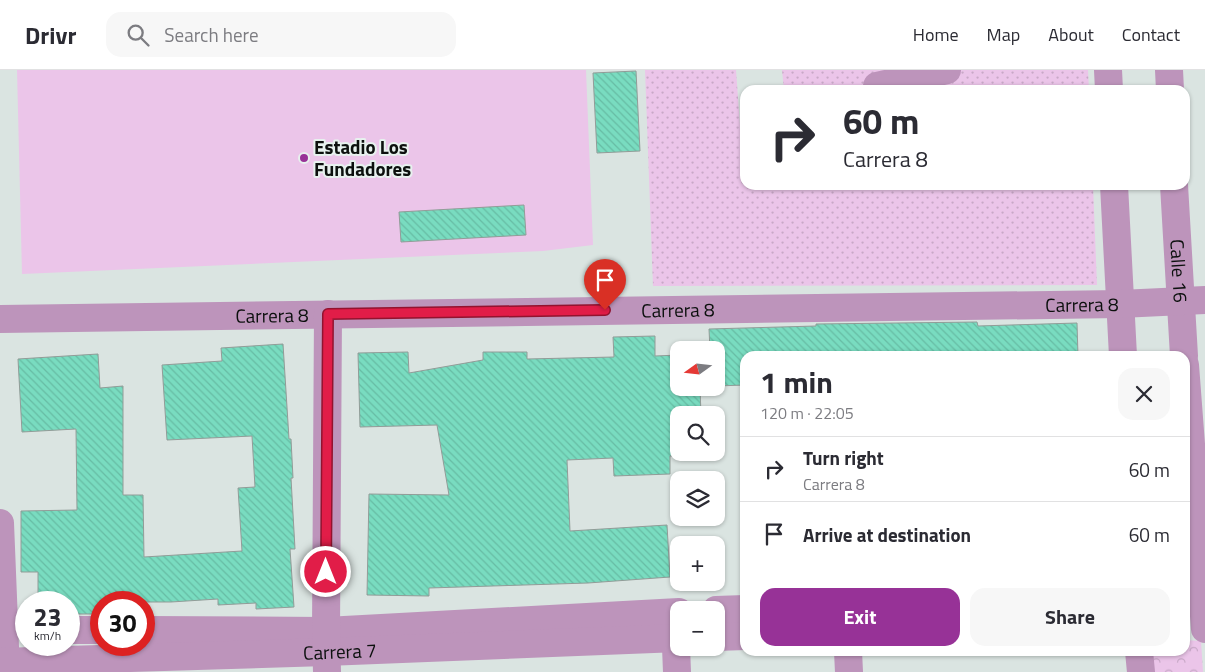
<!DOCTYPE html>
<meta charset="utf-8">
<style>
:root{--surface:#fff;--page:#f7f7f7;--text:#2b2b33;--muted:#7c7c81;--line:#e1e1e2;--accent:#973297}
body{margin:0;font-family:"Titillium Web",sans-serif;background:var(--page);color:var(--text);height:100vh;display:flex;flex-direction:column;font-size:19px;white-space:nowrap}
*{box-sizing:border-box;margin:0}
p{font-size:16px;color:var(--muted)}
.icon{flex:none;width:28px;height:28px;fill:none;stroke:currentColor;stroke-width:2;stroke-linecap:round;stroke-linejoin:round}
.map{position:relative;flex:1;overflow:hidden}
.panel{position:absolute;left:740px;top:281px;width:450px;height:305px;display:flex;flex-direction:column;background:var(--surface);border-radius:15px;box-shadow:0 1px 4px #0004}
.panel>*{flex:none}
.guide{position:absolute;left:740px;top:15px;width:450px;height:105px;border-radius:15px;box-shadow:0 1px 4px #0004;background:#fff;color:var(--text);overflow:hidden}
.needle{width:32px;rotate:255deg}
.tools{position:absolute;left:670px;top:271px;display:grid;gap:10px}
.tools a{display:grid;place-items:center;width:55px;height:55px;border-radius:10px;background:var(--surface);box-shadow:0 1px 4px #0004;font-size:25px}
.speed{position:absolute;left:15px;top:521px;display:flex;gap:10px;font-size:25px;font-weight:700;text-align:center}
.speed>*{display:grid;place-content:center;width:65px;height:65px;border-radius:50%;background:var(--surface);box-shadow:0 1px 4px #0004;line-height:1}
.speed small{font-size:12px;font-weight:400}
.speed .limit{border:8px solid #d22;background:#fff;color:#111}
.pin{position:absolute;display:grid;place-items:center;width:42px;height:42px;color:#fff;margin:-51px -21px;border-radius:50% 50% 50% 0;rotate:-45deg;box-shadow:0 0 5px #0007}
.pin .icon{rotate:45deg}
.me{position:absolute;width:55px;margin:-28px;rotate:0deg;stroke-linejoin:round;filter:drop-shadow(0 0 4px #0008)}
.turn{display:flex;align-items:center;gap:18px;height:105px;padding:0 20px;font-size:22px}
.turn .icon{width:65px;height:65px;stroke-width:2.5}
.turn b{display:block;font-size:35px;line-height:42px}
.round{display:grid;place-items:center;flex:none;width:52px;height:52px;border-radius:15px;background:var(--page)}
.head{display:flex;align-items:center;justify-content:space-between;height:85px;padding:0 20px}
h1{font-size:30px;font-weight:700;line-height:38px}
.primary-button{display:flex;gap:10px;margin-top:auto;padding:10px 20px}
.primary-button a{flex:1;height:58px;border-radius:15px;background:var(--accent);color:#fff;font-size:20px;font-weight:700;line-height:58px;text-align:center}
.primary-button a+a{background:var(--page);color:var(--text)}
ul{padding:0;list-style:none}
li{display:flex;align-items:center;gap:15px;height:65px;padding:0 20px;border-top:1px solid var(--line)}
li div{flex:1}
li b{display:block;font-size:19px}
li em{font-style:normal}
header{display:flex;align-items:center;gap:30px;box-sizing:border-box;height:70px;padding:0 25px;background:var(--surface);border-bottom:1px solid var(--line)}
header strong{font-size:24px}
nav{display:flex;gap:28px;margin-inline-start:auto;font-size:18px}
.search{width:350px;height:45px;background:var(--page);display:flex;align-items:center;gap:12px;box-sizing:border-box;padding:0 18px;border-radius:15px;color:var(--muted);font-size:19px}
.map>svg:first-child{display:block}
.grass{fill:#ebc5e9}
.forest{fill:url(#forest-crowns)}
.garden{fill:url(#garden-dots)}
.building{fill:url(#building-back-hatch);stroke:#929c98}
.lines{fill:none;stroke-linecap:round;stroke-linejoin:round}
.minor{stroke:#bd94bb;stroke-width:28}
.route-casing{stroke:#92132f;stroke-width:12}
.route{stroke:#e11d48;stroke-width:9}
.poi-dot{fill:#973297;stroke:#e7f1ee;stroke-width:2}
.labels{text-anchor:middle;stroke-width:4;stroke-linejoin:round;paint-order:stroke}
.poi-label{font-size:19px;font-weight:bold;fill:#0c100e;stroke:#e7f1ee;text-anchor:start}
.street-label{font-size:19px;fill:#0c100e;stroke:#e7f1ee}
</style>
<header>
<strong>Drivr</strong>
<div class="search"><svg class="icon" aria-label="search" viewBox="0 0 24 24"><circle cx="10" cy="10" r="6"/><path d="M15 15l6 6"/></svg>Search here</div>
<nav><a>Home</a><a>Map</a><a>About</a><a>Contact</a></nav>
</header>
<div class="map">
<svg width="1205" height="602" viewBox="0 0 1205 602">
<defs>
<pattern id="forest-crowns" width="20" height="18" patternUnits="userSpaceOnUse" patternTransform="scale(1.25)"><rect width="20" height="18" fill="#ebc5e9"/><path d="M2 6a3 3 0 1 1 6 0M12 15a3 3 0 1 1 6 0" fill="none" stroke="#c8a8c7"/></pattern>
<pattern id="garden-dots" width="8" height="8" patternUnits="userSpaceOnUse" patternTransform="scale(1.25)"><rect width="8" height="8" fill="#ebc5e9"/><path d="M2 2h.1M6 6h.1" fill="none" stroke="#c8a8c7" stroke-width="1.8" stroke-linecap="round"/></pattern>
<pattern id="building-back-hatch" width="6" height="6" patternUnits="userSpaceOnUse" patternTransform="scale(1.25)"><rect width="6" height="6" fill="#79dcc0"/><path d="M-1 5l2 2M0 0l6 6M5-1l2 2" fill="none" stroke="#67bca4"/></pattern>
</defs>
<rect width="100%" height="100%" fill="#dae4e1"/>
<path class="grass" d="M 17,0 L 586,0 L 593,175 L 543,181 L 22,204 Z"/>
<path class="forest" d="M 1185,570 L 1201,571 L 1203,602 L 1146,602 L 1145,581 L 1185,581 Z"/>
<g class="garden">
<path d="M 645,0 L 736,0 L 742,83 L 745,83 L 745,115 L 1093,115 L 1097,215 L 653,216 Z"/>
<path d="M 782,0 L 1088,0 L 1089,20 L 784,20 Z"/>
</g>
<g class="building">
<path d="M 636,1 L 640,81 L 597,83 L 593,3 Z"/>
<path d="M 524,135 L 526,165 L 401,172 L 399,142 Z"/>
<path d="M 977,252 L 978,256 L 1077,253 L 1078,286 L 745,286 L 745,315 L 716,316 L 716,280 L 710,280 L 709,259 L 816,256 L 816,254 Z"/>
<path d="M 655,266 L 655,286 L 679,285 L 679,318 L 700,318 L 701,345 L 679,345 L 679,382 L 702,382 L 702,385 L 670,386 L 670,404 L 614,406 L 613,388 L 567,390 L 570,461 L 667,455 L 670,507 L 588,513 L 429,518 L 429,526 L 367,525 L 369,424 L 449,425 L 437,355 L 360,357 L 358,283 L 408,282 L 409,303 L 483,290 L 483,282 L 527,282 L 527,289 L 614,287 L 613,267 Z"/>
<path d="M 283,274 L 289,369 L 291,369 L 293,408 L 291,408 L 295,479 L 290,479 L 294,537 L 256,539 L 256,533 L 218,535 L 218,529 L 171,532 L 101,532 L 101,544 L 69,544 L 69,532 L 38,532 L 38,502 L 21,502 L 21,441 L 77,440 L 76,359 L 22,362 L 18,289 L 98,284 L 100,318 L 123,316 L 123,425 L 143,425 L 144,487 L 242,481 L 238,418 L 255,417 L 252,366 L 167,370 L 162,295 L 222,291 L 221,278 Z"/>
</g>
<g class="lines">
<g class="minor">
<path d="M 1108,0 L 1109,20"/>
<path d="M 1169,0 L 1170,20"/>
<path d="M 877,16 L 947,0"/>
<path d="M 1114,115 L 1123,286"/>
<path id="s1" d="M 1174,115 L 1184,286"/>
<path id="s2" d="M 0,249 L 1120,234 L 1205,230"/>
<path d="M 1185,295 L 1205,559"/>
<path d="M 0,453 L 6,602"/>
<path d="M 716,540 L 745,539"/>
<path d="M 675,551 L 677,602"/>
<path d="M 69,560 L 101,560"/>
<path d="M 144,560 L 326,561 L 679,542"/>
<path d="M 716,567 L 745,566"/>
<path d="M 848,581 L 849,602"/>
<path d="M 1139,581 L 1141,602"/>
<path id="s3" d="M 0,592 L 326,582 L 679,568"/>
<path d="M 327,602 L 326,561 L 328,244"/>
</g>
</g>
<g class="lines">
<g class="route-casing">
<path id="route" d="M 326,502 L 328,244 L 605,240"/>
</g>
<use href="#route" class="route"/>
</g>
<circle class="poi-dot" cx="304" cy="88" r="5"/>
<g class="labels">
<g class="poi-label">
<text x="314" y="84">Estadio Los<tspan x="314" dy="22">Fundadores</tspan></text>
</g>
<g class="street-label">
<text dy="7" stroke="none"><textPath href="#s1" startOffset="86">Calle 16</textPath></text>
<text dy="7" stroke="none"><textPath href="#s2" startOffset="1082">Carrera 8</textPath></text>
<text dy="7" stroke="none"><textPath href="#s2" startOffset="678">Carrera 8</textPath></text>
<text dy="7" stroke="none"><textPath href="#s2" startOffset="272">Carrera 8</textPath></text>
<text dy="7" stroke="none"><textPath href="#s3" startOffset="340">Carrera 7</textPath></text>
</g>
</g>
</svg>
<div class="tools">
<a><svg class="needle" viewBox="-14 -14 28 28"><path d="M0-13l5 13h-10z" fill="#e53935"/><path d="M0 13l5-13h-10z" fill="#7c7c81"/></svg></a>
<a><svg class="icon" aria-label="search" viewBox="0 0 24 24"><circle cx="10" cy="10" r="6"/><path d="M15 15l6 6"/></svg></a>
<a><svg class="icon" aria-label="layers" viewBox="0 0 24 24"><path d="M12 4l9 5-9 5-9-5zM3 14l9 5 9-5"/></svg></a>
<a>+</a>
<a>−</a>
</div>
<div class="speed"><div>23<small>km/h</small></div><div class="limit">30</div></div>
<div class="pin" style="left:605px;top:240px;background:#d93025"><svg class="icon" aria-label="arrive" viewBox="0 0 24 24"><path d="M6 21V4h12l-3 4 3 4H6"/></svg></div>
<svg class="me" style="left:326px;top:502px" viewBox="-20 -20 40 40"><circle r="17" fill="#e11d48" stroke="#fff" stroke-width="3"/><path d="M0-11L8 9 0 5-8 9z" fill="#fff"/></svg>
<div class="guide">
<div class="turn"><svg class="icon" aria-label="right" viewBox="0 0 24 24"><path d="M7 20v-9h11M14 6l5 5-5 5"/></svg><div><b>60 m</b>Carrera 8</div></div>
</div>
<section class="panel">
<div class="head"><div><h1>1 min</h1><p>120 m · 22:05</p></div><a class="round"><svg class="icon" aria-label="close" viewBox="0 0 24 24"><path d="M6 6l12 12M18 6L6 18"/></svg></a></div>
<ul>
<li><svg class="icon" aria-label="right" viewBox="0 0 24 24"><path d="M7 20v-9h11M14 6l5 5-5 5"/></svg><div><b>Turn right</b><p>Carrera 8</p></div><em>60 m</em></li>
<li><svg class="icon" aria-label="arrive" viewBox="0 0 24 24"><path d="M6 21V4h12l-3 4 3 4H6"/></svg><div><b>Arrive at destination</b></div><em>60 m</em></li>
</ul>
<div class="primary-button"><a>Exit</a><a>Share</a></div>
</section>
</div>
